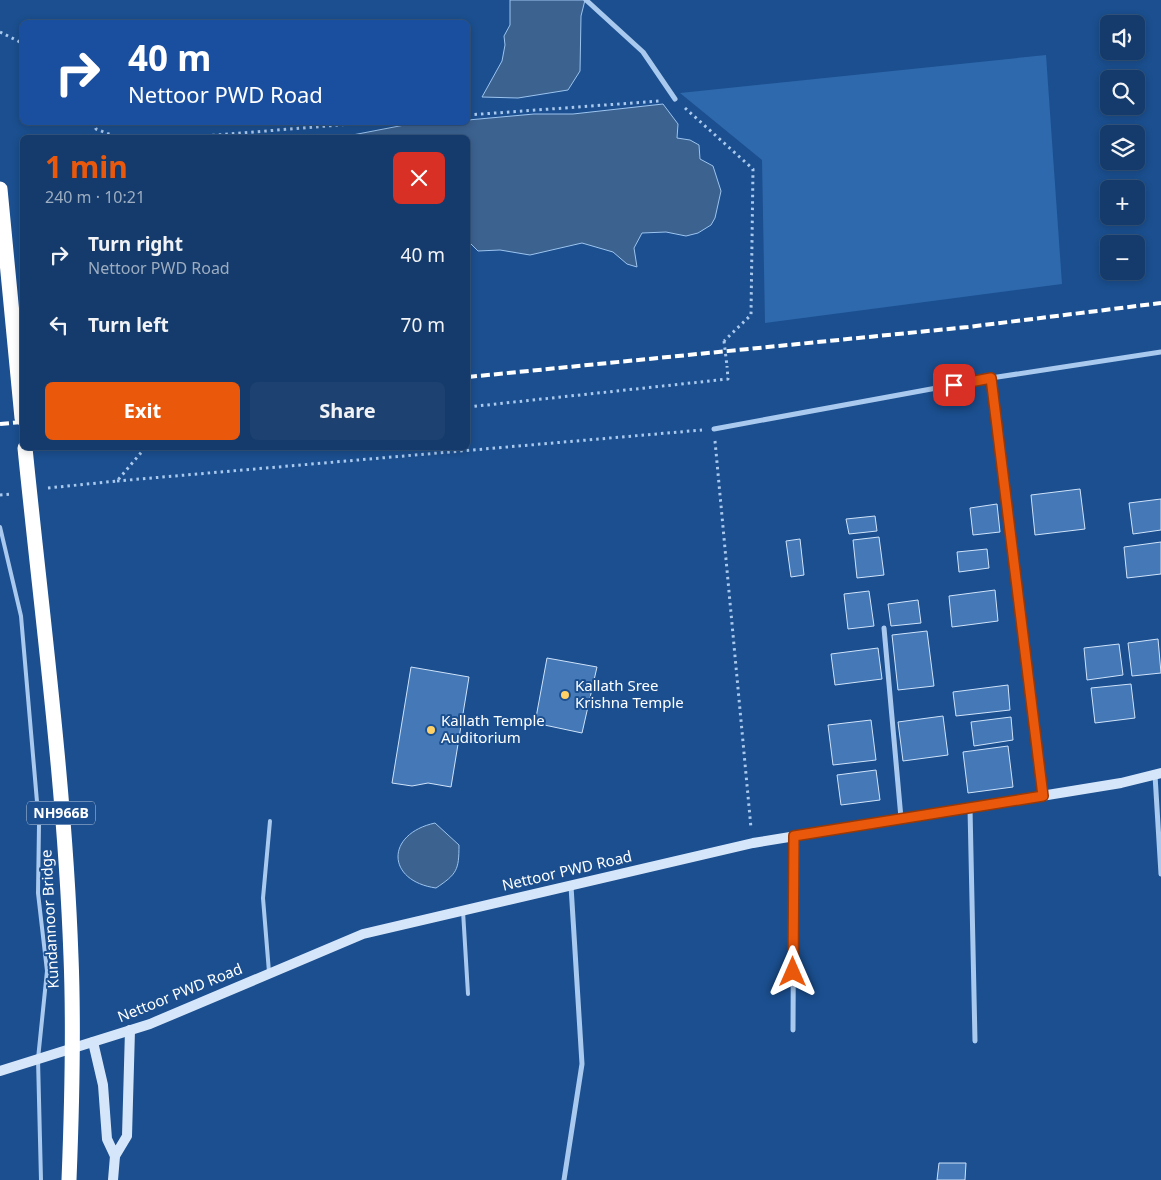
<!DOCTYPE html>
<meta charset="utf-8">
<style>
:root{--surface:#143b6b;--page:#1d4271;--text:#f1f3f6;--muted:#9dadc1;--line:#33557e;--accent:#ea580c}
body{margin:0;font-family:"Noto Sans",sans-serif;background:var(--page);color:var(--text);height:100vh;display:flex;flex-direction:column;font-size:19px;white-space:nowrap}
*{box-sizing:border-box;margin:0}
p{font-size:16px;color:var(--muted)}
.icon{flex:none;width:28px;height:28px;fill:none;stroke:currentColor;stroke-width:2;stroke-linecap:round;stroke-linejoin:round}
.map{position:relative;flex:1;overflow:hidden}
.drawer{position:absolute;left:20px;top:135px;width:450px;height:315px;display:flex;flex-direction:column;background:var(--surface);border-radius:8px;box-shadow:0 2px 8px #0003,0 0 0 1px var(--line)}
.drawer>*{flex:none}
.hud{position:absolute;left:20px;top:20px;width:450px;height:105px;border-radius:8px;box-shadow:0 2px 8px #0003,0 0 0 1px var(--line);background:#1a4fa0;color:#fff;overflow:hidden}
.fabs{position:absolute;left:1100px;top:15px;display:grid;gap:10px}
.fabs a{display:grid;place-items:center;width:45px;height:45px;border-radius:8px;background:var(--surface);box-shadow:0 2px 8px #0003,0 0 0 1px var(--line);font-size:25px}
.pin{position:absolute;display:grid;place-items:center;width:42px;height:42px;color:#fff;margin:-21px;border-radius:10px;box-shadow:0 2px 8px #0006}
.me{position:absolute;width:55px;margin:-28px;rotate:0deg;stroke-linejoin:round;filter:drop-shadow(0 0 4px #0008)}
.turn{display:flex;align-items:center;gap:18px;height:105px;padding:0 25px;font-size:22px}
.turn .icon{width:65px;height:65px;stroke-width:2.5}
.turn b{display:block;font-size:35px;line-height:42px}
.round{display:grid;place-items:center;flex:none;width:52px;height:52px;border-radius:8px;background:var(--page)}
.summary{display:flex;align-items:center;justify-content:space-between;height:85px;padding:0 25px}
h1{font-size:30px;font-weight:700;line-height:38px;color:var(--accent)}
.action{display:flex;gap:10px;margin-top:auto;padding:10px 25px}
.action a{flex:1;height:58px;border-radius:8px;background:var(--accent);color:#fff;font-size:20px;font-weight:700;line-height:58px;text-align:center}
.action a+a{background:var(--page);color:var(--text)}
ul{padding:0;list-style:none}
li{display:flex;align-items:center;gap:15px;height:70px;padding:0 25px}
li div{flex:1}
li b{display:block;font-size:19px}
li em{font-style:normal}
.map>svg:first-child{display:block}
.green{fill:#2e69ad}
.water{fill:#3c6290;stroke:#9cc4f0}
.building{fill:#4478b7;stroke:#cfe3fa}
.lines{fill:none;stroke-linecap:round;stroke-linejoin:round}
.path{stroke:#a9c9ee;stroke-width:3;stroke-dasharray:2.5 4;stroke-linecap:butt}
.lane{stroke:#a9c9ee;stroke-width:4}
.street{stroke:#a9c9ee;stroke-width:5}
.secondary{stroke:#d6e6fa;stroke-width:10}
.highway{stroke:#fff;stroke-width:15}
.rail{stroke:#fff;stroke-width:4;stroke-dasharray:9 4;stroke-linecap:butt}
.path-bridge{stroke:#a9c9ee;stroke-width:3;stroke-dasharray:2.5 4;stroke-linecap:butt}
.highway-bridge{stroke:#fff;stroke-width:15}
.route-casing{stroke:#983908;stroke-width:12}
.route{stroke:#ea580c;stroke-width:9}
.poi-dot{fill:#ffd166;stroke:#1b4f8f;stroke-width:2}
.labels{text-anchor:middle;stroke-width:4;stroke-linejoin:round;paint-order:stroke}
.shield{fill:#1b4f8f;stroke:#bbcadd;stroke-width:1}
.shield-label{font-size:14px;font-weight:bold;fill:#fff}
.poi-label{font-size:15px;fill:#fff;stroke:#1b4f8f;text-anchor:start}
.street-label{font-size:15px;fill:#fff;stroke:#1b4f8f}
</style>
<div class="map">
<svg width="1161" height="1180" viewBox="0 0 1161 1180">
<rect width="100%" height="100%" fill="#1b4f8f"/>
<path class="green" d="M 1046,55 L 1062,284 L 765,323 L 762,160 L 680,93 Z"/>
<g class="water">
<path d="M 510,0 L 585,0 L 581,16 L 580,71 L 568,90 L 518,98 L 482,97 L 502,61 L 505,45 L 504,36 L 510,25 Z"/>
<path d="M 663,104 L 678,124 L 677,138 L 690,140 L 699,145 L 700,159 L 713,166 L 721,191 L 715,218 L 711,225 L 698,233 L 686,236 L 666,232 L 642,233 L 634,248 L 637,267 L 627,264 L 613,252 L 582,243 L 530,255 L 500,250 L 478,251 L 468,241 L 468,138 L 342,137 L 415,123 L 468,122 L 468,120 L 534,114 L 573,114 Z"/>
<path d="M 435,823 L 459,845 C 459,870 457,874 436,888 C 386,881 385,834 435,823 Z"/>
</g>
<g class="building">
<path d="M 1080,489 L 1085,529 L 1035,535 L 1031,495 Z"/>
<path d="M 1161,499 L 1161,530 L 1133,534 L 1129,503 Z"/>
<path d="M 997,504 L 1000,532 L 973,535 L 970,508 Z"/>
<path d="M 875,516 L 877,531 L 849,534 L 846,519 Z"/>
<path d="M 879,537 L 884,575 L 857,578 L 853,540 Z"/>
<path d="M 800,539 L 804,575 L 791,577 L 786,541 Z"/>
<path d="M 1161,542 L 1161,574 L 1127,578 L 1124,547 Z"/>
<path d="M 987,549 L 989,568 L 959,572 L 957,552 Z"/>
<path d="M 995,590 L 998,621 L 952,627 L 949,596 Z"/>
<path d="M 869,591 L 874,626 L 848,629 L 844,594 Z"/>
<path d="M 918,600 L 921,623 L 891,626 L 888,604 Z"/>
<path d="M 927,631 L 934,686 L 898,690 L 892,635 Z"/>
<path d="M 1158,639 L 1161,673 L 1132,676 L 1128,643 Z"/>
<path d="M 1119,644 L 1123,675 L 1087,680 L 1084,648 Z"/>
<path d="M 878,648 L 882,679 L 835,685 L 831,654 Z"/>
<path d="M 547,658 L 597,667 L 582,733 L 535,723 Z"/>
<path d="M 411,667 L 469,677 L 451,787 L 428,783 L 412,786 L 392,783 Z"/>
<path d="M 1131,684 L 1135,718 L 1095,723 L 1091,688 Z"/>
<path d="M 1008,685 L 1010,710 L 956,716 L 953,692 Z"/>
<path d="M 943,716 L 948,755 L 903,761 L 898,722 Z"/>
<path d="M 1011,717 L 1013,740 L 974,746 L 971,722 Z"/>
<path d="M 871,720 L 876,760 L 833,765 L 828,725 Z"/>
<path d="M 1008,746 L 1013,787 L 968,793 L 963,752 Z"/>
<path d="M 876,770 L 880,800 L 841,805 L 837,775 Z"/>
<path d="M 939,1163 L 966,1163 L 965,1180 L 937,1180 Z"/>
</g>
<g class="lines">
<g class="path">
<path d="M 0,32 L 22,43"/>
<path d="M 685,108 L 753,169 L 751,315 L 724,341"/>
<path d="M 468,115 L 660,101"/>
<path d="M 93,122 L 96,129 L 119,138"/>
<path d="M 180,138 L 376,122"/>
<path d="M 468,407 L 728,379 L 727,366"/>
<path d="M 715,441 L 751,828"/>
<path d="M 117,481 L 702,430"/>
<path d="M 48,488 L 117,481 L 145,448"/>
<path d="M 0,495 L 12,494"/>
</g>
<g class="lane">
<path d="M 0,527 L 21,616 L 39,825 L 38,893 L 47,971 L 38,1059 L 41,1180"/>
<path d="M 463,911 L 468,994"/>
<path d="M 269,972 L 263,898 L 270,821"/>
</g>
<g class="street">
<path d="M 586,0 L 643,52 L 675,99"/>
<path d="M 991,378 L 1043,795"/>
<path d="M 714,429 L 991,378 L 1161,352"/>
<path d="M 884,628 L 901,818"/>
<path d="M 1155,775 L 1161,874"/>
<path d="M 970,808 L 975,1041"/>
<path d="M 793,1030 L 794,837"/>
<path d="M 564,1180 L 582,1064 L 571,886"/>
</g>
<g class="secondary">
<path d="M 93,1042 L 103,1085 L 107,1139 L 115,1156 L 127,1136 L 130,1030"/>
<path d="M 0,1071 L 150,1024 L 363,934 L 753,843 L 1121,783 L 1161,773"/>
<path d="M 113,1180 L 115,1156"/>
</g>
<path class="highway" d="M 0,189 L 22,418"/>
<g class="rail">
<path d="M 468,377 L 968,327 L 1161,303"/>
<path d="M 0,424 L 22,422"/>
</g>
<path class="path-bridge" d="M 724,341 L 727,366"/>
<path class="highway-bridge" d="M 25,448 C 42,617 65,787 71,957 C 74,1031 72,1105 69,1180"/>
</g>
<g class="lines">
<g class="route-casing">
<path id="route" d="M 793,972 L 794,836 L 1043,796 L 991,378 L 954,385"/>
</g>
<use href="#route" class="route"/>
</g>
<g class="poi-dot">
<circle cx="565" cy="695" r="5"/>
<circle cx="431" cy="730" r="5"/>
</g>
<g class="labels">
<rect class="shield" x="27" y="801.5" width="68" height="23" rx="4"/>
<g class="shield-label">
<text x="61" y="818">NH966B</text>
</g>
<g class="poi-label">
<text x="575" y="691">Kallath Sree<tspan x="575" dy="17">Krishna Temple</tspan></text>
<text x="441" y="726">Kallath Temple<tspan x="441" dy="17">Auditorium</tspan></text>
</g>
<g class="street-label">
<text transform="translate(567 871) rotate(-13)" y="5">Nettoor PWD Road</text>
<text transform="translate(50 919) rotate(-93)" y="5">Kundannoor Bridge</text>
<text transform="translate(180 993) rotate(-22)" y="5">Nettoor PWD Road</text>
</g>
</g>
</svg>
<div class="fabs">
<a><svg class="icon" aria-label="sound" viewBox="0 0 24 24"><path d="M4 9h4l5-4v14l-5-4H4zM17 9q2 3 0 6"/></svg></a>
<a><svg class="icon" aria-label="search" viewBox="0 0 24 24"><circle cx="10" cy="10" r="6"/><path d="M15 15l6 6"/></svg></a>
<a><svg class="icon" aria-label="layers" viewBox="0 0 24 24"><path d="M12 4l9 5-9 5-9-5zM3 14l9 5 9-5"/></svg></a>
<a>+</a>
<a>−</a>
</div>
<div class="pin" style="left:954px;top:385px;background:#d93025"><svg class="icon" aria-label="arrive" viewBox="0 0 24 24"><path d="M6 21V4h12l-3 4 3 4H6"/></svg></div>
<svg class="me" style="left:793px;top:972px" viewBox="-20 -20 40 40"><path d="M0-17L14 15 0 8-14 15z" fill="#ea580c" stroke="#fff" stroke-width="4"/></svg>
<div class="hud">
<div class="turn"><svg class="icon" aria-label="right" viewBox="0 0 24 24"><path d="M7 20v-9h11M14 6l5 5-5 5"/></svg><div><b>40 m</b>Nettoor PWD Road</div></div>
</div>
<section class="drawer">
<div class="summary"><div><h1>1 min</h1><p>240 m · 10:21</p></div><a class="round" style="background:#d93025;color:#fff"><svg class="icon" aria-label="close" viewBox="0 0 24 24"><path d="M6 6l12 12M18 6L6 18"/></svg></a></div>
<ul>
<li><svg class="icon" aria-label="right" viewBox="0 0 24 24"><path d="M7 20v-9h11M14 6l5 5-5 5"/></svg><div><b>Turn right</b><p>Nettoor PWD Road</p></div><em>40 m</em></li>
<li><svg class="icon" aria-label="left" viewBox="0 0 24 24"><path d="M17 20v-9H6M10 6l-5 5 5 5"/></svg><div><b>Turn left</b></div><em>70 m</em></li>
</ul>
<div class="action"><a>Exit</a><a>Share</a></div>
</section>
</div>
